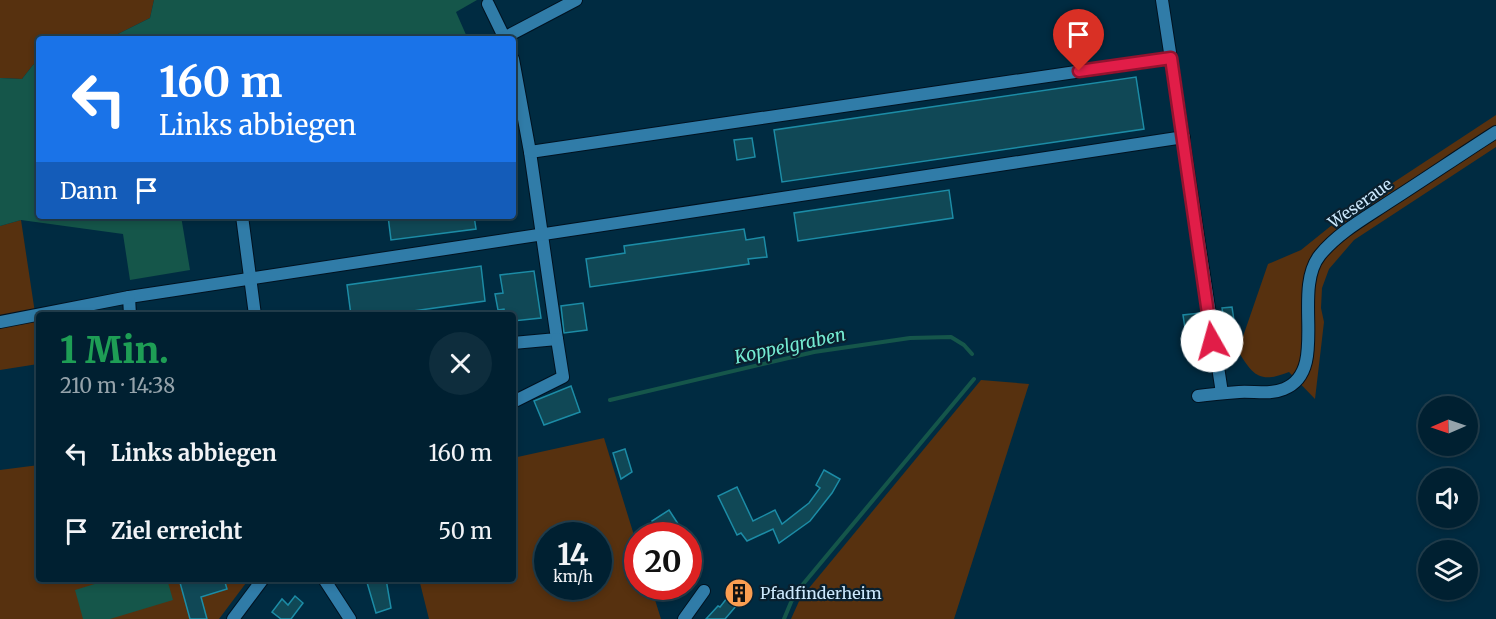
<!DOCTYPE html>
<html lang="de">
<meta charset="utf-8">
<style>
:root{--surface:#002031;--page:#0e2d3d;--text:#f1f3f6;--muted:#95a3ab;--line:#223e4d}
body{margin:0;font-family:Merriweather,serif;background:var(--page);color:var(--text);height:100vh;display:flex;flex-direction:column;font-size:22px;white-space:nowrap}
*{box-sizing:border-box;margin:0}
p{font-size:20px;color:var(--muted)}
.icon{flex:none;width:33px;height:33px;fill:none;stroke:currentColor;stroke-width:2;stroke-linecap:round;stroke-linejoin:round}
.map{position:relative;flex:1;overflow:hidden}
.drawer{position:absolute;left:36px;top:312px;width:480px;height:270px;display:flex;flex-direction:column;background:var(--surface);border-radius:6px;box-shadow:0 3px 9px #0003,0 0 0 2px var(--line)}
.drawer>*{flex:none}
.guide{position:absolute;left:36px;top:36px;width:480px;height:183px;border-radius:6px;box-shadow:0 3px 9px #0003,0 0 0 2px var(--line);background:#1a73e8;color:#fff;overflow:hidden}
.needle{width:39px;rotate:268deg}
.tools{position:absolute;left:1418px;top:396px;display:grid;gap:12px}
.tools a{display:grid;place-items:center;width:60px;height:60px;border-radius:50%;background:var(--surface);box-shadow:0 3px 9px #0003,0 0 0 2px var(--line);font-size:30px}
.speed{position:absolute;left:534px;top:522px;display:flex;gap:12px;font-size:30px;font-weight:700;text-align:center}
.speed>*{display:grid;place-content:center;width:78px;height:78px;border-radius:50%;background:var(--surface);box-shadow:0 3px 9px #0003,0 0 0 2px var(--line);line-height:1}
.speed small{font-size:15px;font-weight:400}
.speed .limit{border:9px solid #d22;background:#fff;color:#111}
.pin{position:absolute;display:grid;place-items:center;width:51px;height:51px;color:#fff;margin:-62px -26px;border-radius:50% 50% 50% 0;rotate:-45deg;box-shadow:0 0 6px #0007}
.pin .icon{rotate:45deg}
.me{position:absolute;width:66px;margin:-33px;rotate:353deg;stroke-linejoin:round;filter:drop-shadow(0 0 4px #0008)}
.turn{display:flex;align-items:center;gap:21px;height:126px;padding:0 24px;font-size:27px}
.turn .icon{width:78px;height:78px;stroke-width:2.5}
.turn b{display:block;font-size:42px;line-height:51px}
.then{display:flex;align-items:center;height:57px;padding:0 24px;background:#0003;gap:12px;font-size:22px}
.round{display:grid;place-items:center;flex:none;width:63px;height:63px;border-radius:32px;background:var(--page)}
.head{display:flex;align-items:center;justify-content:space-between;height:102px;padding:0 24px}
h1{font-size:36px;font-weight:800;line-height:45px;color:#1e9e55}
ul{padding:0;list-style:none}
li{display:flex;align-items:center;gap:18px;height:78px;padding:0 24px}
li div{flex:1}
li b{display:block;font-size:22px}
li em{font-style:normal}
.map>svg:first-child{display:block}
.green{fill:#57310f;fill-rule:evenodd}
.water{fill:#15564a}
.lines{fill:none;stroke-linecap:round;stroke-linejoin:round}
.stream{stroke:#15564a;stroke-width:4}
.building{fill:#104856;stroke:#1c8ca6;stroke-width:1.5}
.minor-casing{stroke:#001220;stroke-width:14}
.minor{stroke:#307ca8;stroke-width:12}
.route-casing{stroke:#92132f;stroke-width:15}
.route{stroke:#e11d48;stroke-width:10}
.labels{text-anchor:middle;stroke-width:4.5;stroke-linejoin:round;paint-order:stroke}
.street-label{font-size:16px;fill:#cde9fd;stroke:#09202f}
.poi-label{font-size:16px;fill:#cde9fd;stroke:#09202f;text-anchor:start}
.water-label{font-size:18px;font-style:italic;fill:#74ebd2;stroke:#09202f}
</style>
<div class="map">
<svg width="1496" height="619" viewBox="0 0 1496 619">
<rect width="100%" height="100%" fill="#002b41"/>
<g class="green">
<path d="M 0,0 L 154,0 L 150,18 L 108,39 L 88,35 L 80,39 L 39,39 L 39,61 L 33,65 L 22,79 L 0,78 Z"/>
<path d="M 1496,115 L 1496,147 L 1354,240 L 1329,269 L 1322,288 L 1321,308 L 1324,322 L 1315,399 L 1289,372 C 1259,384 1253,375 1238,351 L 1268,264 L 1301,250 L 1347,213 Z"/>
<path d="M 21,220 L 35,313 L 39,369 L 38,364 L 0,370 L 0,226 Z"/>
<path d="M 981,380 L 1029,384 L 954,619 L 791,619 L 800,599 Z"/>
<path d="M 604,438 L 637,545 L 638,586 L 651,587 L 661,619 L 429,619 L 419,579 L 513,579 L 513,458 ZM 548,536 L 598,536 L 598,586 L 548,586 Z"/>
<path d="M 39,465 L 39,579 L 249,579 L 219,619 L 0,619 L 0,470 Z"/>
</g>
<g class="water">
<path d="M 154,0 L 477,0 L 456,12 L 467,37 L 462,39 L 108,39 L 150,18 Z"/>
<path d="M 39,61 L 39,216 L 181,216 L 190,270 L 130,280 L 123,234 L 21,220 L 0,226 L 0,78 L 22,79 L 33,65 Z"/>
<path d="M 111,579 L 167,579 L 173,600 L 110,619 L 83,619 L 75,590 Z"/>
</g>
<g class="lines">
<g class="stream">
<path d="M 610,400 L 814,352 L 910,338 L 951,337 L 964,345 L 972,354"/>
<path d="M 784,619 L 794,595 L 974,379"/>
</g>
</g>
<g class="building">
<path d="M 1136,77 L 1144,129 L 782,182 L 774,130 Z"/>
<path d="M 752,138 L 755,157 L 737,160 L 734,140 Z"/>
<path d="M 949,190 L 953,218 L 798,241 L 794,213 Z"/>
<path d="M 388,216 L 474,216 L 476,229 L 391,240 Z"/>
<path d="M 744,229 L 746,240 L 764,237 L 767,257 L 748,259 L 749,264 L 590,287 L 586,259 L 625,253 L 624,246 Z"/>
<path d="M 481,266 L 485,301 L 384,315 L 351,315 L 347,285 Z"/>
<path d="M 534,271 L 541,318 L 513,321 L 513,315 L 505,315 L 504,309 L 498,310 L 495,294 L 503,293 L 500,275 Z"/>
<path d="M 583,303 L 587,330 L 564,333 L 561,306 Z"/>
<path d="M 1232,307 L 1235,327 L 1225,328 L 1222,308 Z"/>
<path d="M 1200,313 L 1203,333 L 1186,335 L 1183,315 Z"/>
<path d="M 571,386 L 580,412 L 544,425 L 534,401 Z"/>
<path d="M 625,449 L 632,472 L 621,479 L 613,453 Z"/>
<path d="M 824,470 L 840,479 L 832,493 L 810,521 L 779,543 L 773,529 L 747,541 L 741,533 L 737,535 L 718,496 L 737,487 L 753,521 L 775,510 L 782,524 L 809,503 L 820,488 L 816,485 Z"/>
<path d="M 669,510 L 686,536 L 661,536 L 652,521 Z"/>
<path d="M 179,579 L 224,579 L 227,589 L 201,597 L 207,619 L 190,619 Z"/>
<path d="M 366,579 L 386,579 L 391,608 L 376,613 Z"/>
<path d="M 738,584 L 748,592 L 725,619 L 706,619 L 718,606 L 720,607 Z"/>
<path d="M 295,596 L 303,603 L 291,619 L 281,619 L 272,612 L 282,599 L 288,605 Z"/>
</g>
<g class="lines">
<g class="minor-casing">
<g id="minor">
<path d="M 1162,0 L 1222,393"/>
<path d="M 488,4 L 505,39"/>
<path d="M 502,39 L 576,0"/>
<path d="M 513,59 L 530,152 L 557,339 L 513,343"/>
<path d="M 530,152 L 1171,58"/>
<path d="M 242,216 L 255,315"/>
<path d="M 130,315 L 129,297 L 1184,137"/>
<path d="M 0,322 L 129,297"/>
<path d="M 1198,396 C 1212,394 1225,393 1239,392 C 1254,391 1270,395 1284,389 C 1330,371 1291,291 1320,255 C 1339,232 1365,218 1389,202 C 1425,179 1460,155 1496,132"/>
<path d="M 513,402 L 563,377 L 557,339"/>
<path d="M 324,579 L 350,619"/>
<path d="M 233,619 L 263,579"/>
<path d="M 684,619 L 704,591"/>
</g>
</g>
<use href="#minor" class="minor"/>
</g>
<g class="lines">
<g class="route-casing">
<path id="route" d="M 1079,71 L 1171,58 L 1212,341"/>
</g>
<use href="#route" class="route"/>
</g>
<defs>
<g id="building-disc" transform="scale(1.5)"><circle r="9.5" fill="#fb9e51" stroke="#09202f"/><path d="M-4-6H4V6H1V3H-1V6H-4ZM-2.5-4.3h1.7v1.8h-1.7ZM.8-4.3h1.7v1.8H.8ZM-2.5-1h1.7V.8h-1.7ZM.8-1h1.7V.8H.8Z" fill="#111"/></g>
</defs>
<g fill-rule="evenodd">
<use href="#building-disc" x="739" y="593"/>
</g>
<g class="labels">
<g class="street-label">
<text transform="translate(1360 203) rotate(-35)" y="6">Weseraue</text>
</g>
<g class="poi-label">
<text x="760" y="599">Pfadfinderheim</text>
</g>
<g class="water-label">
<text transform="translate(790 346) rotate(-12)" y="6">Koppelgraben</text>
</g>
</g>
</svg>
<div class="tools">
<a><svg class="needle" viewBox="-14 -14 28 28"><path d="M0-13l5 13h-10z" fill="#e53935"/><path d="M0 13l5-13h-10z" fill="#95a3ab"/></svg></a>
<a><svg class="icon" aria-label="sound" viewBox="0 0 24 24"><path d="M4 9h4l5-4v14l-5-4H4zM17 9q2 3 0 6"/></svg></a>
<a><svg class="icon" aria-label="layers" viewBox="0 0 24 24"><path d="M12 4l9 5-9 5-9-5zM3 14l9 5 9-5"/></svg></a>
</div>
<div class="speed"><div>14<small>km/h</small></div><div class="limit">20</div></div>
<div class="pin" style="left:1079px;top:71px;background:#d93025"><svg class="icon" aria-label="arrive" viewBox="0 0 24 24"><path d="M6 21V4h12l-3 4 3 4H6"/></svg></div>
<svg class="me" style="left:1212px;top:341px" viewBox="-20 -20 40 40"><circle r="19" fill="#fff"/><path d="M0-13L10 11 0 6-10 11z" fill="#e11d48"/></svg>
<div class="guide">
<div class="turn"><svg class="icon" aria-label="left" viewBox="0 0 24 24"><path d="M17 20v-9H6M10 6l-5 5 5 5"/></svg><div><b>160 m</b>Links abbiegen</div></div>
<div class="then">Dann<svg class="icon" aria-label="arrive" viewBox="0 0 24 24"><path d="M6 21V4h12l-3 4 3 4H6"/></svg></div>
</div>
<section class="drawer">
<div class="head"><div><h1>1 Min.</h1><p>210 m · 14:38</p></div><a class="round"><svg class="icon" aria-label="close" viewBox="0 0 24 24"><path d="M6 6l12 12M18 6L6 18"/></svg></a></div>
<ul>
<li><svg class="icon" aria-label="left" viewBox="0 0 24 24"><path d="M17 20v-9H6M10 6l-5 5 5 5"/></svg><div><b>Links abbiegen</b></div><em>160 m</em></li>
<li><svg class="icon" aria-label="arrive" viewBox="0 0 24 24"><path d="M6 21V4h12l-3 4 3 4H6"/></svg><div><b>Ziel erreicht</b></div><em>50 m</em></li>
</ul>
</section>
</div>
